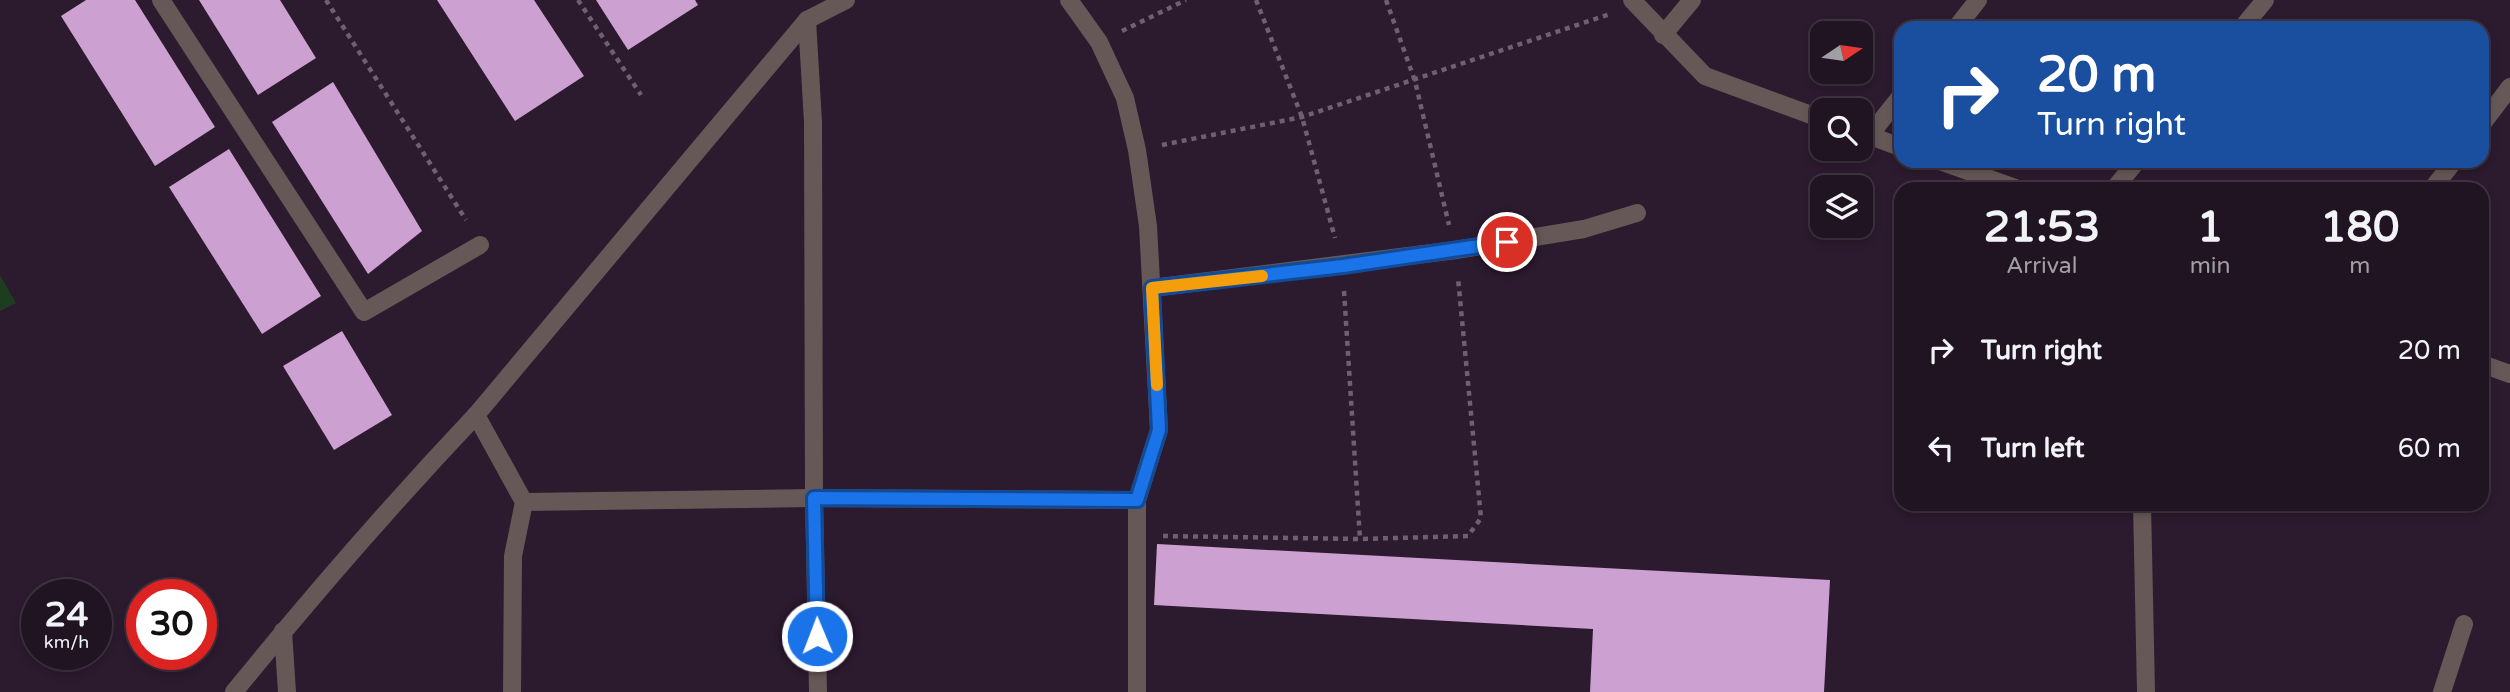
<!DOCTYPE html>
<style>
:root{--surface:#211422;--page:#291d2a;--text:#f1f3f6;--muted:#a29ea5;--line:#3e3340}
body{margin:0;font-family:"Varela Round",sans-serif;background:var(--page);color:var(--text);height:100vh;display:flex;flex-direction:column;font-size:26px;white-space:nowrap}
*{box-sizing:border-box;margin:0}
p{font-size:23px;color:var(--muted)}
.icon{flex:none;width:38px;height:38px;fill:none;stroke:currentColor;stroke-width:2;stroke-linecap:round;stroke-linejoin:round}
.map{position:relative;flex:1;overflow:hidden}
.sheet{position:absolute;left:1894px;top:182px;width:595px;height:329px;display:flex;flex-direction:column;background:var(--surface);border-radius:21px;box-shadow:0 4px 10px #0003,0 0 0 2px var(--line)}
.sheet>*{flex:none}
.top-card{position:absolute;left:1894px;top:21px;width:595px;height:147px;border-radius:21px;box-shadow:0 4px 10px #0003,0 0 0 2px var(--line);background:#1a4fa0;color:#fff;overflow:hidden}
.needle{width:46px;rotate:77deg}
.fabs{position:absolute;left:1810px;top:21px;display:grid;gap:14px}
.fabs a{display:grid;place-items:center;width:63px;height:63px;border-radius:14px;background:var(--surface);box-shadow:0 4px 10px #0003,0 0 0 2px var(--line);font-size:35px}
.speed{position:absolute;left:21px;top:579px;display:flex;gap:14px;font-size:35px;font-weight:700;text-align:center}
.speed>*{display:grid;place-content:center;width:91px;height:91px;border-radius:50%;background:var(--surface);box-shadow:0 4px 10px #0003,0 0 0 2px var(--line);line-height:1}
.speed small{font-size:18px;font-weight:400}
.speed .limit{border:10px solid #d22;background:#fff;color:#111}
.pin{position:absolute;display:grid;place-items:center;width:60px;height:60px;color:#fff;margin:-30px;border:4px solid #fff;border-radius:50%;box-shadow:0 2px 7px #0007}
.me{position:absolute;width:77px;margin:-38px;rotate:359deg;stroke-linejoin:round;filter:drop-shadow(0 0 5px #0008)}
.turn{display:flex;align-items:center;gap:24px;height:147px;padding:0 28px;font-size:32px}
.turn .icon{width:91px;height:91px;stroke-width:2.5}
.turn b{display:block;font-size:49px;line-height:60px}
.eta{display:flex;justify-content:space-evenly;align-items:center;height:119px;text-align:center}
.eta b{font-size:42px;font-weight:800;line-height:49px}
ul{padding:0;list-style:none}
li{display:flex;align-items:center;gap:21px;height:98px;padding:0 28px}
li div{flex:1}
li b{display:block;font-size:26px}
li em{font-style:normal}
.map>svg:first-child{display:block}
.green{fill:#1e3c20}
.building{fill:#cca0d0}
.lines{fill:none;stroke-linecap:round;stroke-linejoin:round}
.path{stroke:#6f5f71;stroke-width:4.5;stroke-dasharray:5 5;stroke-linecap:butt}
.minor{stroke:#665856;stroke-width:18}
.route-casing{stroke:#114b97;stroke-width:18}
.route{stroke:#1a73e8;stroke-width:12}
.slow{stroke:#f59e0b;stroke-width:12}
</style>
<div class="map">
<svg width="2510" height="692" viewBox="0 0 2510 692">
<rect width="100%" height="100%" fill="#2c1a2e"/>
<path class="green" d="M 0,275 L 16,303 L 0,311 Z"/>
<g class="building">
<path d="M 86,0 L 135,0 L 215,127 L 155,166 L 61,16 Z"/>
<path d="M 199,0 L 280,0 L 316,58 L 258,95 Z"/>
<path d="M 437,0 L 534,0 L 584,76 L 515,121 Z"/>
<path d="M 596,0 L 695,0 L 698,5 L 628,50 Z"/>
<path d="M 333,82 L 422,231 L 368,274 L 272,122 Z"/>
<path d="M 229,149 L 321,296 L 262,334 L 169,187 Z"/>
<path d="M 342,331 L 392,415 L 334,450 L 283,366 Z"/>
<path d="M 1157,544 L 1830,580 L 1824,692 L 1590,692 L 1593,629 L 1154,605 Z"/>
</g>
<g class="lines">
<g class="path">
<path d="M 326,0 L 466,220"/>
<path d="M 578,0 L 641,95"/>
<path d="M 1256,0 L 1302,117 L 1335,238"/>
<path d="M 1386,0 L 1415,81 L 1449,225"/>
<path d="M 1122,31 L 1186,0"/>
<path d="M 1162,145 L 1302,117 L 1610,14"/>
<path d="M 1344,291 L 1360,539"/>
<path d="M 1163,536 L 1360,539 L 1468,536 L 1481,518 L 1458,278"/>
</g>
<g class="minor">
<path d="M 161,0 L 364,312 L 480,245"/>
<path d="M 1069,0 L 1099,42 L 1125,98 L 1137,150 L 1148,226 L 1159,430 L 1137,500 L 1137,692"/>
<path d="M 1632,0 L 1705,76 L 1822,119"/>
<path d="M 807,20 L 813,122 L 814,498 L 818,692"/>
<path d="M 1956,28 L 1978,0"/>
<path d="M 2242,28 L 2265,0"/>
<path d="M 1663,35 L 1692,0"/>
<path d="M 2482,124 L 2510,87"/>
<path d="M 1860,132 L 1900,147"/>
<path d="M 1869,136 L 1900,97"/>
<path d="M 1940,161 L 2018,189"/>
<path d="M 2114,189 L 2137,161"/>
<path d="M 2432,189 L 2454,161"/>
<path d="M 1152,288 L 1456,250 L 1584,229 L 1637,213"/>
<path d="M 2482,364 L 2510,374"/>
<path d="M 476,415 L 524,502 L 513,556 L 512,692"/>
<path d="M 524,502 L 814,498 L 1137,500"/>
<path d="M 2142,504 L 2146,692"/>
<path d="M 283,631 L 287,692"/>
<path d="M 234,692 C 311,597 392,504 476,415 L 807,20 L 846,0"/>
<path d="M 2442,692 L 2464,624"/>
</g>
</g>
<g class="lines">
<g class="route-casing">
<path id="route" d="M 817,636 L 814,498 L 1137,500 L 1159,430 L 1152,288 L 1343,266 L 1507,242"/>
</g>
<use href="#route" class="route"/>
<path class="slow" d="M 1157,385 L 1152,288 L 1262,276"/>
</g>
</svg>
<div class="fabs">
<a><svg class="needle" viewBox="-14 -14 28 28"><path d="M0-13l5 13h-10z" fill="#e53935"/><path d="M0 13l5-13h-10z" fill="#a29ea5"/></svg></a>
<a><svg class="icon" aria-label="search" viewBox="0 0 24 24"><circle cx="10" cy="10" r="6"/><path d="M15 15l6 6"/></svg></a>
<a><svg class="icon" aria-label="layers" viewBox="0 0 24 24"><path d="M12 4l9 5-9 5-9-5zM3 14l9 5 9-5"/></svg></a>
</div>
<div class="speed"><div>24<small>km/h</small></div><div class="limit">30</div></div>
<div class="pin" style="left:1507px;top:242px;background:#d93025"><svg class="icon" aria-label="arrive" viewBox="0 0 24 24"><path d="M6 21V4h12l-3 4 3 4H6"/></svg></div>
<svg class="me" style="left:817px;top:636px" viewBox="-20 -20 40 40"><circle r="17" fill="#1a73e8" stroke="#fff" stroke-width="3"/><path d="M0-11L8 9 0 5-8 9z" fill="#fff"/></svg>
<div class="top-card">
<div class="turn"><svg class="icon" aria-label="right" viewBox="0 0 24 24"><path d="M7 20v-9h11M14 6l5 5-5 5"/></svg><div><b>20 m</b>Turn right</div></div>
</div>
<section class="sheet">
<div class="eta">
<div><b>21:53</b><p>Arrival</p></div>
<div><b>1</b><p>min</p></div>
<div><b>180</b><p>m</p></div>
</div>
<ul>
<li><svg class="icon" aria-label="right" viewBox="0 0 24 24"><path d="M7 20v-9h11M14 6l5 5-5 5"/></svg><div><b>Turn right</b></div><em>20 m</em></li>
<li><svg class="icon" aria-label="left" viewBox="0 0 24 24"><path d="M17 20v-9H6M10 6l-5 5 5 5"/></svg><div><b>Turn left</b></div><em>60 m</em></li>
</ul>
</section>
</div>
